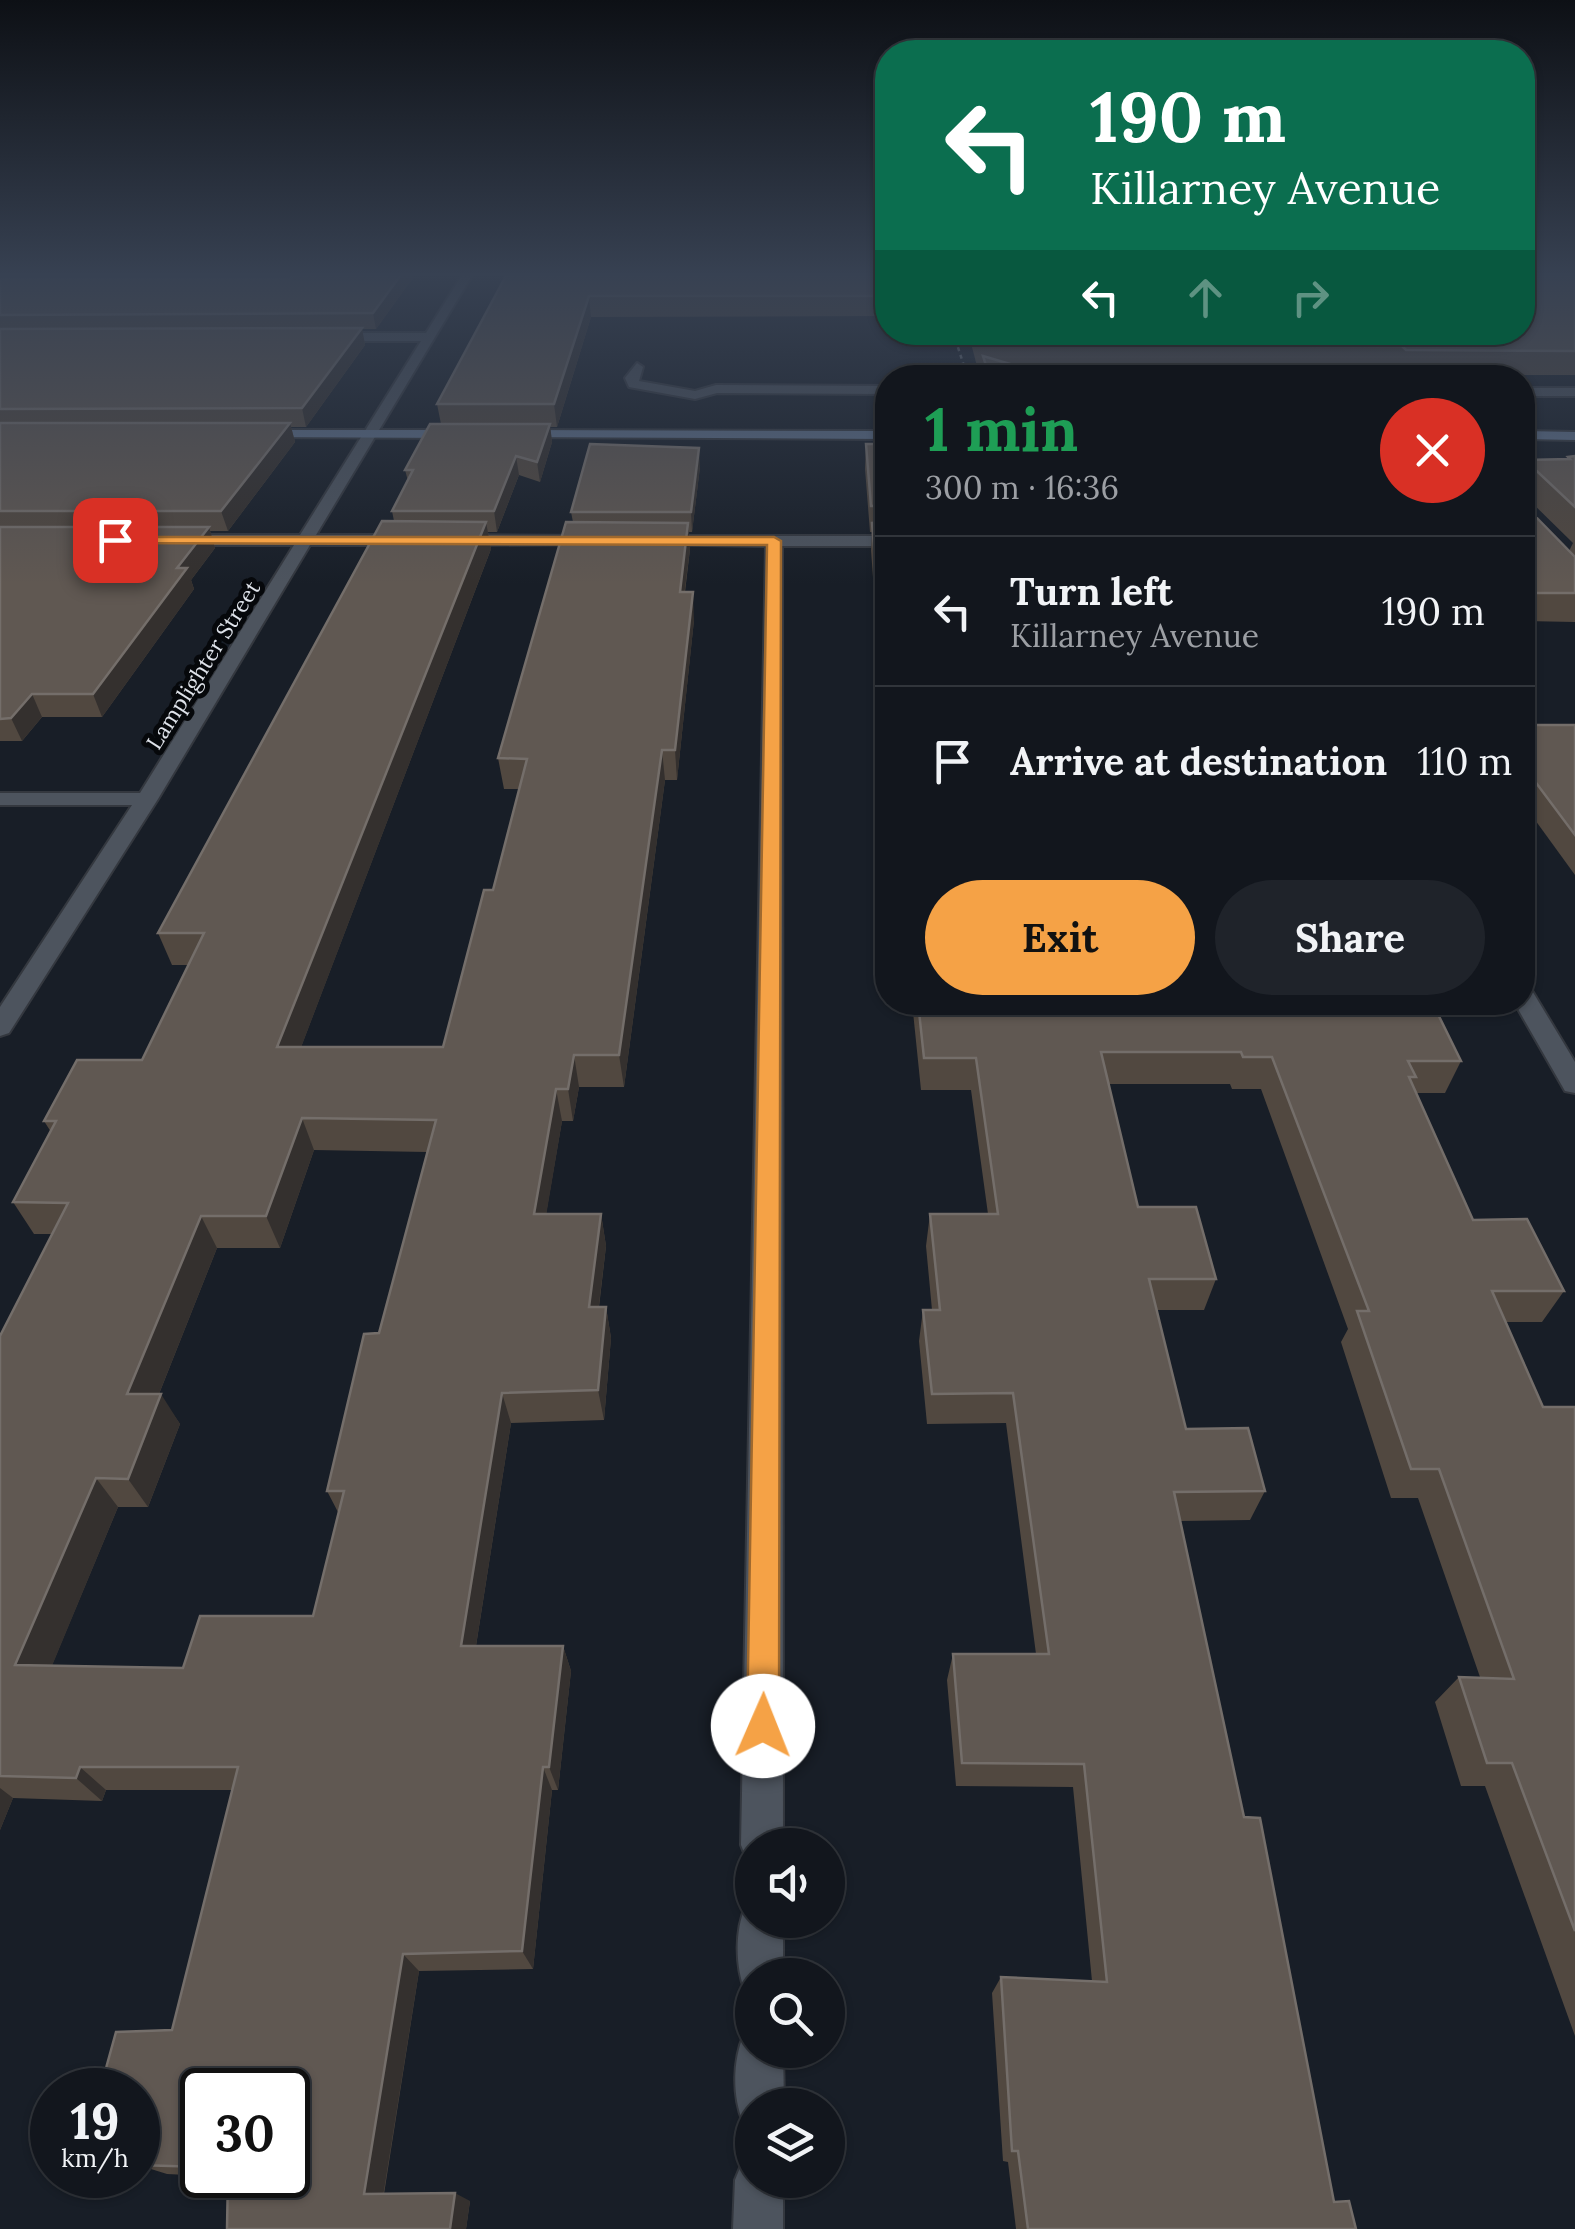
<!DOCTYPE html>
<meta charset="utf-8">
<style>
:root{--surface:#12161d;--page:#1f232a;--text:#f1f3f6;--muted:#9c9fa4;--line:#31353b;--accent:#f5a246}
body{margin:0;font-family:Lora,serif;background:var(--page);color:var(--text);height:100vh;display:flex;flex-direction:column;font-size:38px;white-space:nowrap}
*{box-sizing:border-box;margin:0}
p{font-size:32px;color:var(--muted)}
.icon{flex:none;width:55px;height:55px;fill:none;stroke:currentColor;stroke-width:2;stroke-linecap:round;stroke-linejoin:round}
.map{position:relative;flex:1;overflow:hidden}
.details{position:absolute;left:875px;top:365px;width:660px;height:650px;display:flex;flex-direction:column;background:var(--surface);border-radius:40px;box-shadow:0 2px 8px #0004,0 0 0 2px var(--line)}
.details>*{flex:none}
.top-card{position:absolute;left:875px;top:40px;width:660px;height:305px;border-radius:40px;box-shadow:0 2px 8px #0004,0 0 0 2px var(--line);background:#0b6e4f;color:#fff;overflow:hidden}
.buttons{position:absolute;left:735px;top:1828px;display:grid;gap:20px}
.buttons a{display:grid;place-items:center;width:110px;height:110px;border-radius:50%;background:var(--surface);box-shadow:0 2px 8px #0004,0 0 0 2px var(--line);font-size:50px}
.speed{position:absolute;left:30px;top:2068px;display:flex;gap:20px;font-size:50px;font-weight:700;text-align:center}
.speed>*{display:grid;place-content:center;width:130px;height:130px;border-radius:50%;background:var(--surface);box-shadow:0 2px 8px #0004,0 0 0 2px var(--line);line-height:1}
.speed small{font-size:25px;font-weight:400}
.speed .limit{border:5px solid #111;border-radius:15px;background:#fff;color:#111}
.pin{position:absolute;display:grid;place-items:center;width:85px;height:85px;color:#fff;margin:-42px;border-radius:20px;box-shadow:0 5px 15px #0006}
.me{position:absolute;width:110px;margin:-55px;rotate:1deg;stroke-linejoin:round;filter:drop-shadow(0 0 8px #0008)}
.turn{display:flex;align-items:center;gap:35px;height:210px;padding:0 50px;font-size:45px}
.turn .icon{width:130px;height:130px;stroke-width:2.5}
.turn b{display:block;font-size:70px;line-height:85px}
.lanes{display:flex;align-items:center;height:95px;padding:0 50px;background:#0003;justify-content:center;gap:50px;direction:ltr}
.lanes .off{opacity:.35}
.round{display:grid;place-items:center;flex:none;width:105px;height:105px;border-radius:52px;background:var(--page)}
.headline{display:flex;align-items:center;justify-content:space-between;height:170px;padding:0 50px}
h1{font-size:60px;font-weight:700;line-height:75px;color:#1e9e55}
.action{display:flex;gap:20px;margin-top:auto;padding:20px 50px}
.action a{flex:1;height:115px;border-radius:60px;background:var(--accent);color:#111;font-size:40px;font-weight:700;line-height:115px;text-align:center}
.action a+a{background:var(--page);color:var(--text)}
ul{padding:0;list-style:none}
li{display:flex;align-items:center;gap:30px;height:150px;padding:0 50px;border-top:2px solid var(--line)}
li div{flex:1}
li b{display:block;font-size:38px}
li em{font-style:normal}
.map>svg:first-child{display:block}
.green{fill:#31435f}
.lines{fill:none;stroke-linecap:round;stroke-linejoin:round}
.service-casing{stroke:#34383f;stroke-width:4}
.minor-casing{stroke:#34383f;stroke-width:4}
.secondary-casing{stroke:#34383f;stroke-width:4}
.path{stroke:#70767e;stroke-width:2.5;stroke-dasharray:4 4;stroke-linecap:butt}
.service{fill:#4d545e;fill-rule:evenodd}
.minor{fill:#4d545e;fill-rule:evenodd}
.secondary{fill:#5f7089;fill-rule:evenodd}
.wall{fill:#514840;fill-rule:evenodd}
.shaded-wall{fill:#34302e}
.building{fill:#605852;stroke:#746e6a;stroke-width:2.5;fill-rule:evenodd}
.route{fill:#f5a246;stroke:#9f692e;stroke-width:2.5}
.labels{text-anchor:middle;stroke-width:10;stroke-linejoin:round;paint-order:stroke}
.far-street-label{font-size:22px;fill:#dfe3ea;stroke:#06080b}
</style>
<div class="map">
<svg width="1575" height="2229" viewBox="0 0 1575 2229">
<rect width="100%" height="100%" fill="#181e27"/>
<path class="green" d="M 0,272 L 299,272 L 287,285 L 0,284 Z"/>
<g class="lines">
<g class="service-casing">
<g id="service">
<path d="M 637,363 L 643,367 L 639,381 L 695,391 L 716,385 L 888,386 L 888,394 L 717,393 L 695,399 L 629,387 L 625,378 Z"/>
<rect x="1522" y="388" width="53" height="8"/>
</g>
</g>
<g class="minor-casing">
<g id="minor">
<path d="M 464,272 L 474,272 L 316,535 L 408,535 L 416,540 L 408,545 L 310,545 L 158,799 L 9,1033 L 0,1036 L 0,1007 L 132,805 L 0,805 L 0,793 L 140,793 L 294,545 L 176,545 L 168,540 L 176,535 L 300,535 L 421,341 L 326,341 L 320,337 L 326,333 L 426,333 Z"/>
<path d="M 598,536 L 604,538 L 604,544 L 451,545 L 443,540 L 451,535 Z"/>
<path d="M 651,536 L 888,536 L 888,546 L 782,546 L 783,1845 L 752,1845 L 752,1862 L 747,1860 L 741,1845 L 766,546 L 645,544 L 643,541 Z"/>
<path d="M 1522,987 L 1531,989 L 1575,1062 L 1575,1093 L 1565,1091 L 1514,1002 L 1522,1002 Z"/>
<path d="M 752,1902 L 752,1920 L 783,1920 L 783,1975 L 752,1975 L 752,1994 L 745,1991 C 735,1965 735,1930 746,1905 Z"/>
<path d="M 752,2030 L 752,2050 L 783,2050 L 784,2105 L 752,2105 L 752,2126 L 743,2122 C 732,2095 733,2060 744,2034 Z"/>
<path d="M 752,2158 L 752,2180 L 783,2180 L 783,2229 L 733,2229 L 735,2180 L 742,2163 Z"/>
</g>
</g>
<g class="secondary-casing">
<g id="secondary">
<path d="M 259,430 L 461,430 L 468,434 L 461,438 L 254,437 L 252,434 Z"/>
<path d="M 514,430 L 888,431 L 888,439 L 509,437 L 507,434 Z"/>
<path d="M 1522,431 L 1575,432 L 1575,440 L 1522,439 Z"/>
</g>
</g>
<g class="path">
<path d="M 953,332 L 965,369 L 987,369"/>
<path d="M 1149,370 L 1378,371"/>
</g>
<use href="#service" class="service"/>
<use href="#minor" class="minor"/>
<use href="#secondary" class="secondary"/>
</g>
<g class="wall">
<path d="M 297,272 L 417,272 L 376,329 L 362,329 L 365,345 L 306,427 L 291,427 L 295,442 L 228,531 L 210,531 L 215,548 L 191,580 L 194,589 L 102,717 L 42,717 L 22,741 L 0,741 L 0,279 L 290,279 Z"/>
<path d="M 508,272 L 888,272 L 888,316 L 591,317 L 557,427 L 550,427 L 552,442 L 540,482 L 519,475 L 497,532 L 488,532 L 491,549 L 301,1047 L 443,1047 L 493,890 L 519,789 L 504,789 L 498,758 L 573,522 L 571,512 L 700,467 L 692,532 L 689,532 L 690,549 L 685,592 L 694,620 L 677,780 L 665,780 L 624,1087 L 579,1087 L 573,1121 L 562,1121 L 546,1214 L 601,1214 L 606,1246 L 599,1307 L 606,1307 L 611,1338 L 604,1420 L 511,1423 L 476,1646 L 563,1646 L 571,1671 L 558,1790 L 552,1790 L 533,1969 L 419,1971 L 384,2194 L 470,2201 L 466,2229 L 227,2229 L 228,2177 L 167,2174 L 138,2165 L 141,2156 L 138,2156 L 138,2090 L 172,2030 L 232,1790 L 106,1790 L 102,1801 L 13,1798 L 0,1830 L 0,1336 L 52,1234 L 34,1234 L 13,1202 L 51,1132 L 44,1121 L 142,1060 L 189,965 L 172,965 L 158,933 L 394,521 L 392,511 L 408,481 L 405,470 L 441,424 L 437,404 ZM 314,1150 L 427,1152 L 379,1333 L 327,1491 L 339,1514 L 313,1616 L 183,1668 L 52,1665 L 118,1507 L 148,1507 L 180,1424 L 159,1394 L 217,1248 L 280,1248 ZM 202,2090 L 288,2175 L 202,2175 Z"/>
<path d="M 1575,272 L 1575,375 L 1399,375 L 1395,370 L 1030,370 L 1057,378 L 981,378 L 982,370 L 978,370 L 968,332 L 1522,332 Z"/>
<path d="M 866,444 L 888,444 L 888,897 L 878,785 L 879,755 L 886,755 L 871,550 L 872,532 L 870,532 L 865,469 Z"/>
<path d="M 1575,456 L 1575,622 L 1522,621 L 1522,514 L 1569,551 L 1573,543 L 1522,493 L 1522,466 L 1525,460 L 1567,459 L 1568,457 Z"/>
<path d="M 1522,725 L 1575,725 L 1575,875 L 1522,802 Z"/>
<path d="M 912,1002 L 1432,1002 L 1461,1061 L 1445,1093 L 1416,1093 L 1473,1220 L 1564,1291 L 1542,1322 L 1506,1322 L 1543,1407 L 1575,1407 L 1575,2036 L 1485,1786 L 1461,1786 L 1435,1702 L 1459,1677 L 1480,1677 L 1418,1498 L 1391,1498 L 1341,1342 L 1348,1329 L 1261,1089 L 1232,1089 L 1230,1084 L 1108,1084 L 1138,1207 L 1216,1279 L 1204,1310 L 1156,1310 L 1186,1429 L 1265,1491 L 1250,1520 L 1180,1521 L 1244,1817 L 1334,2202 L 1356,2229 L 1016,2229 L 1008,2162 L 1003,2161 L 992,1993 L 1001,1977 L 1092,1981 L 1073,1787 L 956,1786 L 947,1680 L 953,1654 L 1036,1654 L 1006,1423 L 927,1424 L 919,1341 L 923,1310 L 932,1310 L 926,1246 L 930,1214 L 988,1214 L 971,1090 L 921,1090 Z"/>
</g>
<g class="shaded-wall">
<path d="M 403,272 L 417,272 L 376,329 L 373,313 Z"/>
<path d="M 589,296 L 591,317 L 557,427 L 554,404 Z"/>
<path d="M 362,328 L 365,345 L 306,427 L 302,408 Z"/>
<path d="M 290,423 L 295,442 L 228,531 L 221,511 Z"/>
<path d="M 550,424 L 552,442 L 540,482 L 537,462 Z"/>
<path d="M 699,448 L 700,467 L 692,532 L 691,512 Z"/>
<path d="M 516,456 L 519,475 L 497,532 L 494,511 Z"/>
<path d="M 486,522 L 491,549 L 289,1079 L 277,1047 Z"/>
<path d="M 688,523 L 690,549 L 681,620 L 680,592 Z"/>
<path d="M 209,527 L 215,548 L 191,580 L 194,589 L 102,717 L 93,694 L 177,568 Z"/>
<path d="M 693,592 L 694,620 L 677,780 L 675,750 Z"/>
<path d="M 32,694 L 42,717 L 22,741 L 11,718 Z"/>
<path d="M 662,750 L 665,780 L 624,1087 L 619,1055 Z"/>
<path d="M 574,1055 L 579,1087 L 573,1121 L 568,1089 Z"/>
<path d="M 556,1089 L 562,1121 L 541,1246 L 534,1214 Z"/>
<path d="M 302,1118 L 314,1150 L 280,1248 L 266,1216 Z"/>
<path d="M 601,1214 L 606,1246 L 595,1338 L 589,1307 Z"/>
<path d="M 201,1216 L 217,1248 L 147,1424 L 127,1394 Z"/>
<path d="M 606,1307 L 611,1338 L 604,1420 L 598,1390 Z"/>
<path d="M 502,1393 L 511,1423 L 472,1671 L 461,1646 Z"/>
<path d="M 161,1394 L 180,1424 L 148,1507 L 128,1479 Z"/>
<path d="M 96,1478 L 118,1507 L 42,1690 L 15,1665 Z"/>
<path d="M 563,1646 L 571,1671 L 558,1790 L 549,1767 Z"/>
<path d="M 80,1767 L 106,1790 L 102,1801 L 76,1778 Z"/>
<path d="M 543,1767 L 552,1790 L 533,1969 L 522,1951 Z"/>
<path d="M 0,1788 L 13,1798 L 0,1830 Z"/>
<path d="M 403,1954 L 419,1971 L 382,2203 L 364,2194 Z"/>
<path d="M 455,2193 L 470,2201 L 466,2229 L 450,2229 Z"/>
</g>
<g class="building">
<path d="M 297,272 L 403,272 L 373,313 L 0,315 L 0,279 L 290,279 Z"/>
<path d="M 508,272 L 888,272 L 888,296 L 589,296 L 554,404 L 437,404 Z"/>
<path d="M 1522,272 L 1575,272 L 1575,351 L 1406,350 L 1402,346 L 981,345 L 977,332 L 1522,332 Z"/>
<path d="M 362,328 L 302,408 L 0,409 L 0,329 Z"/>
<path d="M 983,356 L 1057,378 L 990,378 Z"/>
<path d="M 0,423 L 290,423 L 221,511 L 0,511 Z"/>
<path d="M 430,424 L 550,424 L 537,462 L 516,456 L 494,511 L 392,511 L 413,470 L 405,470 Z"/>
<path d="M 590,444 L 699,448 L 691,512 L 571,512 Z"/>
<path d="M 866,444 L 888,444 L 888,506 L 871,506 Z"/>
<path d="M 1575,456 L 1575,507 L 1525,460 L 1570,459 L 1568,457 Z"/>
<path d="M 1522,514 L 1537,518 L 1575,557 L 1575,593 L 1522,593 Z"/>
<path d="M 382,521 L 486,522 L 277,1047 L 443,1047 L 484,890 L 493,890 L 527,759 L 498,758 L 566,522 L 688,523 L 680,592 L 693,592 L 675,750 L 662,750 L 619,1055 L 574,1055 L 568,1089 L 556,1089 L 534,1214 L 601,1214 L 589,1307 L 606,1307 L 598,1390 L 502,1393 L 461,1646 L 563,1646 L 549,1767 L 543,1767 L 522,1951 L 403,1954 L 364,2194 L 455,2193 L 450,2229 L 227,2229 L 228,2175 L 288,2175 L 288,2090 L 202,2090 L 202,2167 L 138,2165 L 144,2145 L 138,2145 L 138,2090 L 100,2090 L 116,2032 L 172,2030 L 238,1767 L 80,1767 L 76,1778 L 0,1776 L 0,1336 L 68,1203 L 13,1202 L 56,1121 L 44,1121 L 77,1060 L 142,1060 L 204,933 L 158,933 ZM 302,1118 L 436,1120 L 379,1333 L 364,1334 L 327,1491 L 344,1491 L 313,1616 L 200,1616 L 183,1668 L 15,1665 L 96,1478 L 128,1479 L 161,1394 L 127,1394 L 201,1216 L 266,1216 Z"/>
<path d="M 888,522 L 888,718 L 872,523 Z"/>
<path d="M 0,527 L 209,527 L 177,568 L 187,568 L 93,694 L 32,694 L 11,718 L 0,719 Z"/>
<path d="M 1522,725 L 1575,725 L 1575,835 L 1522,764 Z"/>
<path d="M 879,755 L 888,755 L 888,843 Z"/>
<path d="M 918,1002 L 1432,1002 L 1461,1061 L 1408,1061 L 1416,1077 L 1409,1077 L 1473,1220 L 1527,1219 L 1564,1291 L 1492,1291 L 1543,1407 L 1575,1407 L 1575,1931 L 1512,1763 L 1487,1763 L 1459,1677 L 1514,1679 L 1439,1469 L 1411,1469 L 1357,1311 L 1369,1311 L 1272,1057 L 1243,1057 L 1241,1052 L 1101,1052 L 1138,1207 L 1196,1207 L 1216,1279 L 1149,1279 L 1186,1429 L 1248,1428 L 1265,1491 L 1174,1492 L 1244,1817 L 1260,1818 L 1334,2202 L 1349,2201 L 1356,2229 L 1028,2229 L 1018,2151 L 1012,2151 L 1001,1977 L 1107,1982 L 1084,1764 L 962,1763 L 953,1654 L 1049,1654 L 1013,1393 L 932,1394 L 923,1310 L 940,1310 L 930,1214 L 998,1214 L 976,1058 L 924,1058 Z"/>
</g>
<linearGradient id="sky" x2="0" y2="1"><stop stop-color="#0d1015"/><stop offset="0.47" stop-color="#374152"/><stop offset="1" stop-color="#374152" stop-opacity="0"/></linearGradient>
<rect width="1575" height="584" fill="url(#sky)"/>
<path class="route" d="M 110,537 L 774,537 L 781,541 L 779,1726 L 775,1738 L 763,1743 L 751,1738 L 747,1726 L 767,545 L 115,543 L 108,540 Z"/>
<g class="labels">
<g class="far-street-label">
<text transform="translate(203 665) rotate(-58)" y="8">Lamplighter Street</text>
</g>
</g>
</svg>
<div class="buttons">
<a><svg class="icon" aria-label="sound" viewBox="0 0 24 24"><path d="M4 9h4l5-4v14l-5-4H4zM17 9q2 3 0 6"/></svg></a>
<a><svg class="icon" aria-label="search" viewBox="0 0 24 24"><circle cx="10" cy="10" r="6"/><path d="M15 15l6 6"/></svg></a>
<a><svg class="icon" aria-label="layers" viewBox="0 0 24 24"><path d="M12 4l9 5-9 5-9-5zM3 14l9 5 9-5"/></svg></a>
</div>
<div class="speed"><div>19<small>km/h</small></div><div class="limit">30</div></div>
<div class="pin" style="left:115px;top:540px;background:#d93025"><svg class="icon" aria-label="arrive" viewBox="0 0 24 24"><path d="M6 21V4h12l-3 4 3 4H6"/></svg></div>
<svg class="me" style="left:763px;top:1726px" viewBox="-20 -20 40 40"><circle r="19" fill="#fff"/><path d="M0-13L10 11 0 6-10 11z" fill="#f5a246"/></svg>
<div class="top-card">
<div class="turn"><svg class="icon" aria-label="left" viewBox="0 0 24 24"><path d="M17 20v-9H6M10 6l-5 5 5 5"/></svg><div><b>190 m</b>Killarney Avenue</div></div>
<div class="lanes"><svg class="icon" aria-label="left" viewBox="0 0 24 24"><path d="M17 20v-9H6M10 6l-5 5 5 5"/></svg><svg class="icon off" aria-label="ahead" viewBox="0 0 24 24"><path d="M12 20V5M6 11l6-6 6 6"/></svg><svg class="icon off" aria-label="right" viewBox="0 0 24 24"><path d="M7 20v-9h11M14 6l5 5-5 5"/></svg></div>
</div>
<section class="details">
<div class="headline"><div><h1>1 min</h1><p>300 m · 16:36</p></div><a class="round" style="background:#d93025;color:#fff"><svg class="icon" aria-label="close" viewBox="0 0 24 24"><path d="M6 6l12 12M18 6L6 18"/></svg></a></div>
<ul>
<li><svg class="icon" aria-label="left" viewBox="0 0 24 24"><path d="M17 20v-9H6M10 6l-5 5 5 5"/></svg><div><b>Turn left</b><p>Killarney Avenue</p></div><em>190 m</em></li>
<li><svg class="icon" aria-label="arrive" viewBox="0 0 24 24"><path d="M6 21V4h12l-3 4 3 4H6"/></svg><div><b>Arrive at destination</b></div><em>110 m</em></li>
</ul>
<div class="action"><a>Exit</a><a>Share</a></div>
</section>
</div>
